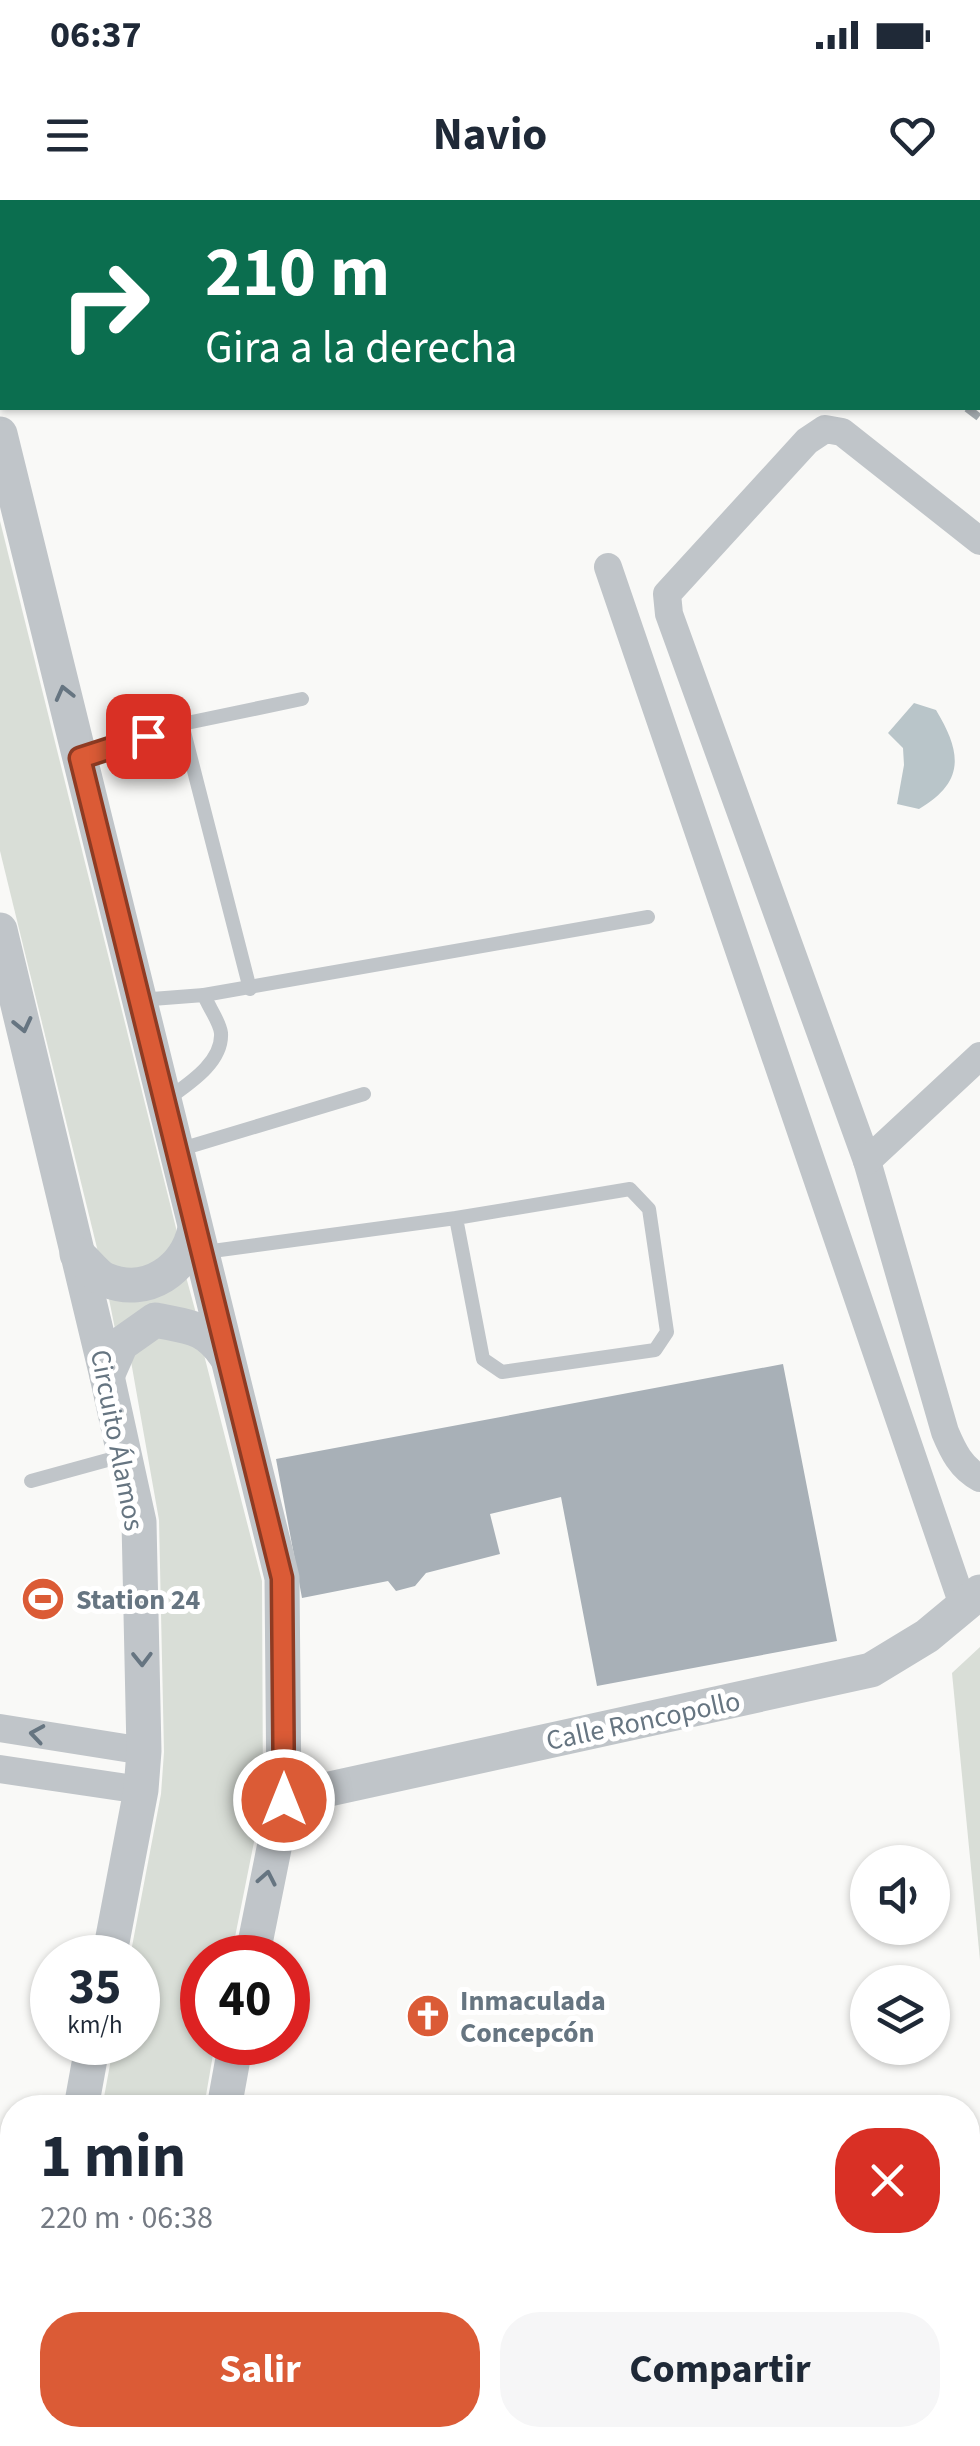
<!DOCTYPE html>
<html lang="es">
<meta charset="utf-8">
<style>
:root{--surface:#fff;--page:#f6f6f7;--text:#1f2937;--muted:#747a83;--accent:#db5b36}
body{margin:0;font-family:"Source Sans 3",sans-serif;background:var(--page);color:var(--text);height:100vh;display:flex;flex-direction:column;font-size:38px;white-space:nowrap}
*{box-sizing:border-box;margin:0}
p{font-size:32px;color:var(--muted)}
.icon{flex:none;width:55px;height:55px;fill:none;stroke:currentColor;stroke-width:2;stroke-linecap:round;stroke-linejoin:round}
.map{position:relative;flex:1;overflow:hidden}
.drawer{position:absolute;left:0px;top:1895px;width:980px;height:352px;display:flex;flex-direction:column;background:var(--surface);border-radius:40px 40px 0 0;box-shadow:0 2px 8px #0004}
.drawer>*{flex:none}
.top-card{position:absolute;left:0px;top:0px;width:980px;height:210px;box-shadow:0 2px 8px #0004;background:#0b6e4f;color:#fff;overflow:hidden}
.controls{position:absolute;left:850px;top:1645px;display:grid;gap:20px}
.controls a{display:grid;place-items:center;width:100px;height:100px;border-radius:50%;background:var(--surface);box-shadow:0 2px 8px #0004;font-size:50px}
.speed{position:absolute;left:30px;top:1735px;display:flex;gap:20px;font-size:50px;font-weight:700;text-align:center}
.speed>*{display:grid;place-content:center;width:130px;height:130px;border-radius:50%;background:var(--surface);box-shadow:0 2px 8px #0004;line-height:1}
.speed small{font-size:25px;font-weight:400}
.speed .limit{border:15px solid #d22;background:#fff;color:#111}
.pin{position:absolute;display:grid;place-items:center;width:85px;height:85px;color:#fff;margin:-42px;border-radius:20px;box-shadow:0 5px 15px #0006}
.me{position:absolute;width:110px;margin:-55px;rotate:0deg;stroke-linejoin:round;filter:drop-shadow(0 0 8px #0008)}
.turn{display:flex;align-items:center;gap:35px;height:210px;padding:0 40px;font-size:45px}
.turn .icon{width:130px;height:130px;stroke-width:2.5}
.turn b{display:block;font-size:70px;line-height:85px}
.round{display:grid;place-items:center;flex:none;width:105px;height:105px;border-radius:40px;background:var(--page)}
.headline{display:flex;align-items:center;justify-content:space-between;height:170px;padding:0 40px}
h1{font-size:60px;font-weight:700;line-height:75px}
.cta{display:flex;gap:20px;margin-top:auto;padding:20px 40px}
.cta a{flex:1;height:115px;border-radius:40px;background:var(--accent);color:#fff;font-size:40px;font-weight:700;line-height:115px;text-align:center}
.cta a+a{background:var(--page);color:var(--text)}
.status{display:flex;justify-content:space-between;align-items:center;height:70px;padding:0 50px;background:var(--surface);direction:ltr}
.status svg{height:28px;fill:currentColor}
header{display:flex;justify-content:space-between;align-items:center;height:130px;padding:0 40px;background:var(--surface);font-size:45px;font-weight:700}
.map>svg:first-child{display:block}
.green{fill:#d9ded7}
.water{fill:#b9c5c9}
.building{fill:#a8b0b7}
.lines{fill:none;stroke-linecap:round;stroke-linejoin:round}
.service{stroke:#c0c5c9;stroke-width:14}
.minor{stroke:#c0c5c9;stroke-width:28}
.tertiary{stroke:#c0c5c9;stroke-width:35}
.rail{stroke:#a2a9ae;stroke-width:8;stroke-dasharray:15 8;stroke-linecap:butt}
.oneway{stroke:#667581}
.route-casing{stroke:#8e3b23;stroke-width:25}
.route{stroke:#db5b36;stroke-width:18}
.labels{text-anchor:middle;stroke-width:10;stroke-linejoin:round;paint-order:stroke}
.street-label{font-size:28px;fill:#667581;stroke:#fff}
.poi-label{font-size:28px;font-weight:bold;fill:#667581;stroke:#fff;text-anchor:start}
</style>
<div class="status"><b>06:37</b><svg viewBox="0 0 49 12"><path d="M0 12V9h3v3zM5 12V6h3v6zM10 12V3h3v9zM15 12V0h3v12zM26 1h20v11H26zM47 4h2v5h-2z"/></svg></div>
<header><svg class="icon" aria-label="menu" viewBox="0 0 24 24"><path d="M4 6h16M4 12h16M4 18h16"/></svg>Navio<svg class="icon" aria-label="heart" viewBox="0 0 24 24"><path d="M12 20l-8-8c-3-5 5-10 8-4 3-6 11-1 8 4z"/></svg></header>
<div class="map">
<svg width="980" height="2246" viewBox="0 0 980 2246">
<rect width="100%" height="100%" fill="#f9f9f7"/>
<g class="green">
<path d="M 0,321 L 180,1044 L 143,1074 L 109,1069 L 98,1052 L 0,651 Z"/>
<path d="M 185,1073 L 197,1117 L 116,1134 L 107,1089 Z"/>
<path d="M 158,1129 L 202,1147 L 262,1381 L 263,1597 L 231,1757 L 202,1758 L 202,1842 L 215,1843 L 204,1907 L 102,1908 L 114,1843 L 138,1842 L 138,1758 L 130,1757 L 161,1594 L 164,1552 L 159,1320 L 129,1150 Z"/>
<path d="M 980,1447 L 980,1760 L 952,1473 Z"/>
<path d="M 32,2235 L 148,2235 L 147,2246 L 30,2246 Z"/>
</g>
<path class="water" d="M 914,503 L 936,510 C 962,553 965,582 919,609 L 897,604 L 904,565 L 903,548 L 888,533 Z"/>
<path class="building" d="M 783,1164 L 837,1441 L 597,1486 L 561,1297 L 490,1314 L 500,1354 L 426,1373 L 415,1386 L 396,1391 L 388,1381 L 302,1398 L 276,1259 Z"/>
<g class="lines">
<g class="service">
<path d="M 0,178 L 2,177"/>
<path d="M 182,524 L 250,789"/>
<path d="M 81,558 L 182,524 L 302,499"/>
<path d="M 204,795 L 648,717"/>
<path d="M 139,800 L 204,795 C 208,806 220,822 221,833 C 223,864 185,886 165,901"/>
<path d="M 178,950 L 364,894"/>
<path d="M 205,1052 L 456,1018 L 630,989 L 649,1009 L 667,1132 L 655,1150 L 502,1172 L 483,1159 L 456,1018"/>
<path d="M 31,1281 L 122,1256"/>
</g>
<g class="minor">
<path d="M 980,341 L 842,232 L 825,229 L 807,241 L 667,394 L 669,414 L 867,961 L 945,1232 C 953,1251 961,1268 980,1278"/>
<path d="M 608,367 L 963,1405"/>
<path d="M 867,961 L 980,856"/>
<path d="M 0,1528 L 144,1551"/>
<path d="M 0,1569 L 141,1590"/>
<path d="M 521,2246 L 523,2235"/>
<path d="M 564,2246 L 566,2235"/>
</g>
<g class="tertiary">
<path d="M 0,234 L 282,1378 L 284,1599 L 252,1758"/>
<path d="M 0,730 L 107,1176 L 139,1322 L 144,1551 L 141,1590 L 109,1758"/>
<path d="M 77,1054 C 86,1061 96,1076 106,1080 C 148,1097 186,1069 195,1029"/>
<path d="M 107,1176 L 121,1144 L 155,1120 C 189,1127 206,1126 226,1156"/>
<path d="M 284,1599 L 871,1470 L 927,1436 L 980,1392"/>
<path d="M 81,1908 L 93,1842"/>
<path d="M 224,1908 L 236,1842"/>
<path d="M 11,2246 L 13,2235"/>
<path d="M 166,2246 L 168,2235"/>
</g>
<g class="rail">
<path d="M 718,0 L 721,2"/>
<path d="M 765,0 L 768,2"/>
<path d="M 978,181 L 980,184"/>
<path d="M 967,208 L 980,218"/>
</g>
</g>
<defs><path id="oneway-chevron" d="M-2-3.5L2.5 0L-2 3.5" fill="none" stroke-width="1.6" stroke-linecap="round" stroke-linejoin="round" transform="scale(2.5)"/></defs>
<g class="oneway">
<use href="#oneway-chevron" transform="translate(64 493) rotate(-104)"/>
<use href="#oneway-chevron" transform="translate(23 825) rotate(77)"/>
<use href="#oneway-chevron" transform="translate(142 1459) rotate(89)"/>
<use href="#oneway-chevron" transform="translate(37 1534) rotate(-171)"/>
<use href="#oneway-chevron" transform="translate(267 1678) rotate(-79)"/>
</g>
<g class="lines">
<g class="route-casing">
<path id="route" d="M 148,536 L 80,558 L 282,1378 L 284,1600"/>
</g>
<use href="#route" class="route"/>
</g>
<defs>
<g id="stadium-disc" transform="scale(2.25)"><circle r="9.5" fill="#db5b36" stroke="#fff"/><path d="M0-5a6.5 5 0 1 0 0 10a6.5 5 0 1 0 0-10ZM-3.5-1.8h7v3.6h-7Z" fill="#fff"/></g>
<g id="church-disc" transform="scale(2.25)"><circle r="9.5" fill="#db5b36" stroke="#fff"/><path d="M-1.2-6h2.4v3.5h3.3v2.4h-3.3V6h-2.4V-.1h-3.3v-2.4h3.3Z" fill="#fff"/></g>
</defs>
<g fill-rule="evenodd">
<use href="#stadium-disc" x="43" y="1399"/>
<use href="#church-disc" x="428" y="1816"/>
</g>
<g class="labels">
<g class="street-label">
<text transform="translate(118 1240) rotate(79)" y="10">Circuito Álamos</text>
<text transform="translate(643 1520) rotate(-12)" y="10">Calle Roncopollo</text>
</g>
<g class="poi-label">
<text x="76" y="1409">Station 24</text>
<text x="460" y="1810">Inmaculada<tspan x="460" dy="32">Concepcón</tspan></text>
</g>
</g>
</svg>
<div class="controls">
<a><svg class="icon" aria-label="sound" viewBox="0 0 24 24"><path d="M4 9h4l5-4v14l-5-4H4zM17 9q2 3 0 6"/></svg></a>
<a><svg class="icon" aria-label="layers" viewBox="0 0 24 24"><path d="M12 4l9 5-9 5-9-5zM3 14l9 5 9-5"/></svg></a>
</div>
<div class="speed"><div>35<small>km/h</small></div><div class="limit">40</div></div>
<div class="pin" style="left:148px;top:536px;background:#d93025"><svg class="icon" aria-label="arrive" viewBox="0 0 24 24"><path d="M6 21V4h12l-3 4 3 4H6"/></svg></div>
<svg class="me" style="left:284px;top:1600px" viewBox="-20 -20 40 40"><circle r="17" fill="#db5b36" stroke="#fff" stroke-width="3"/><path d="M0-11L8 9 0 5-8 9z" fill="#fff"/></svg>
<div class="top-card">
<div class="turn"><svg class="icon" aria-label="right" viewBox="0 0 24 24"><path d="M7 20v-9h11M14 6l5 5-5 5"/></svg><div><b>210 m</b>Gira a la derecha</div></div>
</div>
<section class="drawer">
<div class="headline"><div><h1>1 min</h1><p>220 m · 06:38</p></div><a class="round" style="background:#d93025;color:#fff"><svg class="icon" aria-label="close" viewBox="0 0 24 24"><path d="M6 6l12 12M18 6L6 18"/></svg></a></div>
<div class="cta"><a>Salir</a><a>Compartir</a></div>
</section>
</div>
